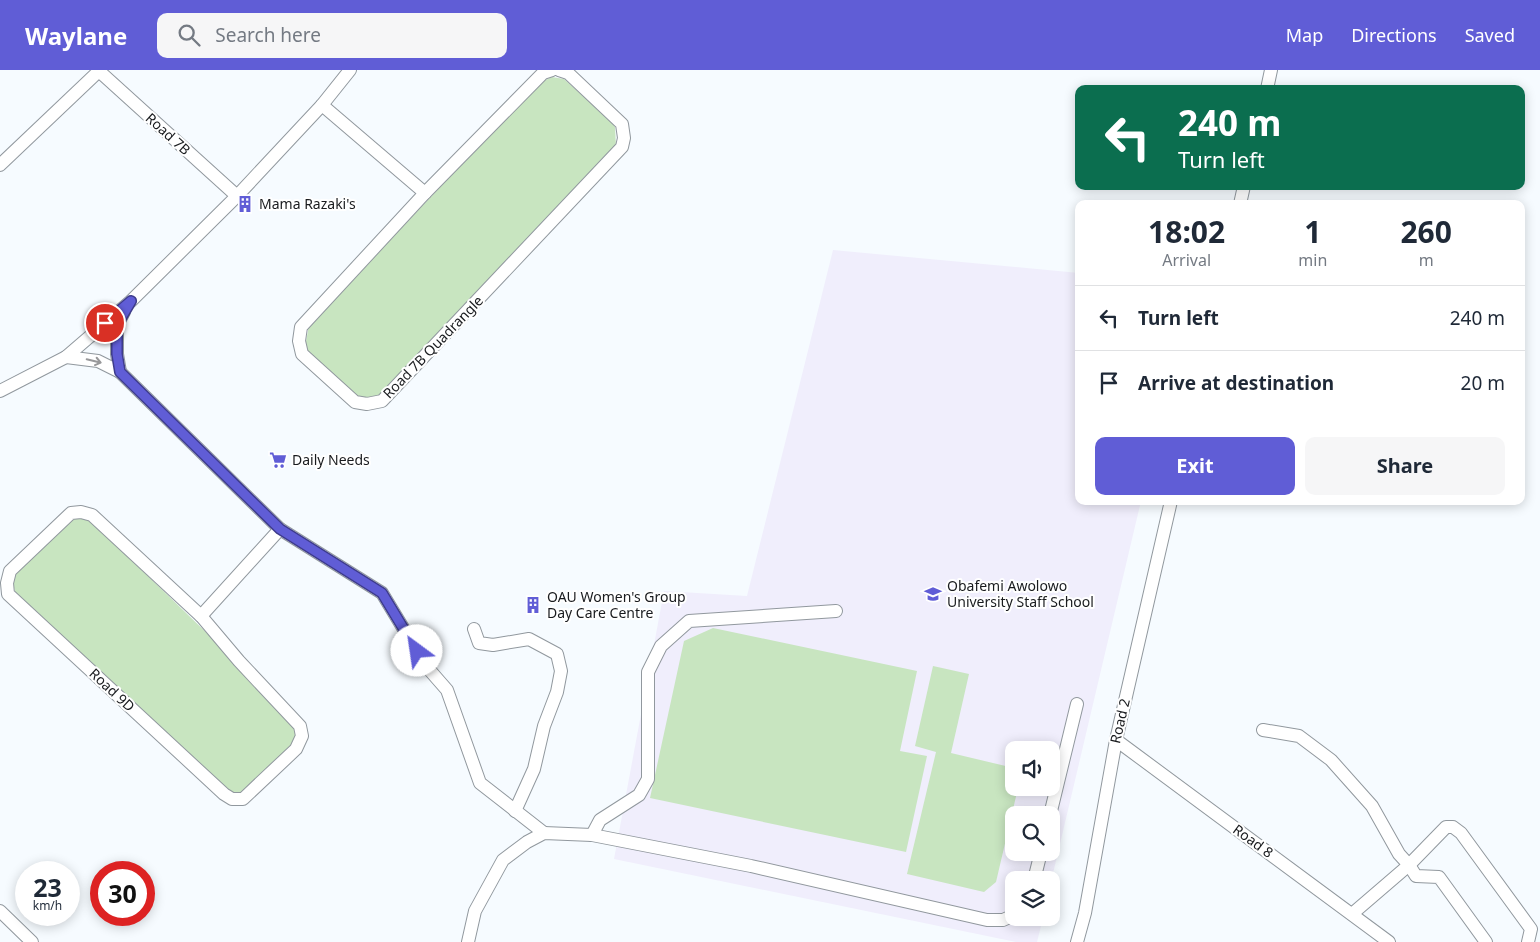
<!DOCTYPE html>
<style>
:root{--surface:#fff;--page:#f6f6f7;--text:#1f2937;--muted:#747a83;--line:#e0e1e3;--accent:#605dd6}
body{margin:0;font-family:"Noto Sans",sans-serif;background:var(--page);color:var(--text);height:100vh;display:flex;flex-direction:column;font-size:19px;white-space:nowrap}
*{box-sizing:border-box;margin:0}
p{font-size:16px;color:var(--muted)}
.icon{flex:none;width:28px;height:28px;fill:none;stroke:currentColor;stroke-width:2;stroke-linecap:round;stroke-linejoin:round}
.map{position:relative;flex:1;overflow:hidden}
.panel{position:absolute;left:1075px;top:130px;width:450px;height:305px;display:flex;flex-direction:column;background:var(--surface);border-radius:10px;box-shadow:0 2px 12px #0003}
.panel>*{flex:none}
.guide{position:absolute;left:1075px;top:15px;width:450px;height:105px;border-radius:10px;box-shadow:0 2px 12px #0003;background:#0b6e4f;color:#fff;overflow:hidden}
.controls{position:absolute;left:1005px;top:671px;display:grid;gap:10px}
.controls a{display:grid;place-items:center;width:55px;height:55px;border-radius:10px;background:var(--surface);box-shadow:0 2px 12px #0003;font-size:25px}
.speed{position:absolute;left:15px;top:791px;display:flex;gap:10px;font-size:25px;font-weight:700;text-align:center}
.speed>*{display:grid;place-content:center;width:65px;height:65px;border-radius:50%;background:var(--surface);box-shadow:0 2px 12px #0003;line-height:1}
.speed small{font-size:12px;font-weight:400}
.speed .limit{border:8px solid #d22;background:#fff;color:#111}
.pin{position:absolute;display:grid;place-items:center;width:42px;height:42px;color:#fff;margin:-21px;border:2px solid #fff;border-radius:50%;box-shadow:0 1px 5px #0007}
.me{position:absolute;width:55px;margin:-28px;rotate:329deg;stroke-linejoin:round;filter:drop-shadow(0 0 4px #0008)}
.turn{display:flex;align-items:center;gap:18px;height:105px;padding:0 20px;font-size:22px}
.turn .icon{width:65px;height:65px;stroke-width:2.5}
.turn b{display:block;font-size:35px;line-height:42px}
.eta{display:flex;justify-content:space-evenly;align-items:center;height:85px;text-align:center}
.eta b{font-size:30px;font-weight:700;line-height:35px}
.cta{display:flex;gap:10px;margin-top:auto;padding:10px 20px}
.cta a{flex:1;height:58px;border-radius:10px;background:var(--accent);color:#fff;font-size:20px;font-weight:700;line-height:58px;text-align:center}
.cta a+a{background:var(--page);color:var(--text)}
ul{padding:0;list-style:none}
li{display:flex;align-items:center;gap:15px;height:65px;padding:0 20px;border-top:1px solid var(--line)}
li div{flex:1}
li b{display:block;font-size:19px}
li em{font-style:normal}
header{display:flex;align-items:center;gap:30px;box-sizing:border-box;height:70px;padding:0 25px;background:var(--accent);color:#fff}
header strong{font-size:24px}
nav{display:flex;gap:28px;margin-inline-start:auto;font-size:18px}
.search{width:350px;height:45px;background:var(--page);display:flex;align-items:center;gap:12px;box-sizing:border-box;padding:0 18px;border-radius:10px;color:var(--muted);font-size:19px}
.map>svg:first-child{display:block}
.education{fill:#f0eefc;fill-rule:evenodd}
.green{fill:#c8e5c0}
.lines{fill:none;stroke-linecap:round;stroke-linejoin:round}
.street-casing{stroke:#91989e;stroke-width:14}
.street{stroke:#fff;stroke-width:12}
.oneway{stroke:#98989a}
.route-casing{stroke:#3e3c8b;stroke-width:12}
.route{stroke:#605dd6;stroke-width:9}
.labels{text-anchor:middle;stroke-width:4;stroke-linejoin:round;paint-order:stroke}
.street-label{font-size:14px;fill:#191b1e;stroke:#fff}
.poi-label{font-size:14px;fill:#191b1e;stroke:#fff;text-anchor:start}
</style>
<header>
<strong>Waylane</strong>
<div class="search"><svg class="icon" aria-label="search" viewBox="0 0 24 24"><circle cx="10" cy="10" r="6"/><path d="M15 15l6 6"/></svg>Search here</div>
<nav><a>Map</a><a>Directions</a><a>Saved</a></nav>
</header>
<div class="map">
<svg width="1540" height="872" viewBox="0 0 1540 872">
<rect width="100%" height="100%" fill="#f6fbff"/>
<path class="education" d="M 833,180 L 1079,203 L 1079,431 L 1141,431 L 1051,812 L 1051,810 L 1014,810 L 1014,848 L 1043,848 L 1037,872 L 1016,872 L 614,789 L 664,521 L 747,526 ZM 1014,680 L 1051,680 L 1051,718 L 1014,718 ZM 1014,745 L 1051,745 L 1051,782 L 1014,782 Z"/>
<g class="green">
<path d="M 552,7 L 564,9 L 611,51 L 615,57 L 616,76 L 380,328 L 368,329 L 356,327 L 311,286 L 305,277 L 309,255 L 539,13 Z"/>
<path d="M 74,447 L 89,449 L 214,570 L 294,656 L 296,662 L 294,675 L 243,724 L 232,724 L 17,527 C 15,521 12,515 14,508 C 19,491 59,460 74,447 Z"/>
<path d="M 713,558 L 917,601 L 900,681 L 927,686 L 906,782 L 650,728 L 684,571 Z"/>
<path d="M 933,596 L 969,604 L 951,683 L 1014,698 L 1014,718 L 1018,718 L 996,812 L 984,822 L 907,804 L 936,682 L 915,676 Z"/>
</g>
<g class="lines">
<g class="street-casing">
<g id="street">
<path d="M 552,0 L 543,3 L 425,123 L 301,257 L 299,271 L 302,284 L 355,332 L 367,334 L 382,331 L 622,77 L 624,68 L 622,54 L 568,3 L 559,0"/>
<path d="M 99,1 L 237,126"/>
<path d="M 1267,19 L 1271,0"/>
<path d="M 322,35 L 425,123"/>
<path d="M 0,95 L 100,0"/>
<path d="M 1240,134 L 1244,116"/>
<path d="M 66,287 L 98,291 L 120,302 L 280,459 L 382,523 L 426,596 L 447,620 L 480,713 L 544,763"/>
<path d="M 120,302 L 117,284 L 117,255 L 124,242"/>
<path d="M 0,321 L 66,287 L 131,231 L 237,126 L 322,35 L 350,0"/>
<path d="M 81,442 L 92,445 L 201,546 L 239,591 L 300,656 L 302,666 L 296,679 L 243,729 L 232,729 L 224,724 L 8,524 L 7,513 L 10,501 L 71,443 Z"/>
<path d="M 201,546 L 280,459"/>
<path d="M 474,559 L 479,573 L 493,575 L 529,569 L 557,584 L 561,601 L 557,622 L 544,656 L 534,699 L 515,741"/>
<path d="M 1263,660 L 1299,666 L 1331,690 L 1372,736 L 1399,784 L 1409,795 L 1416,806 L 1439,807 L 1486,872"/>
<path d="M 1116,670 L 1389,872"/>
<path d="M 1050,745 L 1077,634"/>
<path d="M 592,765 L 600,750 L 639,725 L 648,709 L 648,602 L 661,576 L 689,551 L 836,541"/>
<path d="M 1034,810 L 1041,782"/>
<path d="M 0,841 L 32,872"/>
<path d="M 1352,844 L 1409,795 L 1446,757 L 1453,757 L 1461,763 L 1531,859 L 1528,872"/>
<path d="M 468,872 L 475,841 L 503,790 L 527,772 L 544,763 L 592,765 L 751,796 L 987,850 L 1003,850 L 1014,845"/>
<path d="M 1077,872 L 1085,843 L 1116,670 L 1171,431"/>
</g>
</g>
<use href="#street" class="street"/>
</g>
<defs><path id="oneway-shaft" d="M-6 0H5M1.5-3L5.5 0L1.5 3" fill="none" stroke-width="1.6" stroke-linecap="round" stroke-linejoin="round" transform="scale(1.25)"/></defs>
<use class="oneway" href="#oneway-shaft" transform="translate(94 291) rotate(13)"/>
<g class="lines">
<g class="route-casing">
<path id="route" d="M 105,253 L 131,231 L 117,255 L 117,284 L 120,302 L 280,459 L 382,523 L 417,581"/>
</g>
<use href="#route" class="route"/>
</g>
<defs>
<g id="building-bare" transform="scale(1.35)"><path d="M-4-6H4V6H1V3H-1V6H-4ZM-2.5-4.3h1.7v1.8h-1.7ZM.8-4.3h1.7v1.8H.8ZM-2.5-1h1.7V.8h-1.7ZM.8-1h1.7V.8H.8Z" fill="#605dd6" stroke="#fff" stroke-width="2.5" paint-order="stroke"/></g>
<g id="supermarket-bare" transform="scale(1.35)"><path d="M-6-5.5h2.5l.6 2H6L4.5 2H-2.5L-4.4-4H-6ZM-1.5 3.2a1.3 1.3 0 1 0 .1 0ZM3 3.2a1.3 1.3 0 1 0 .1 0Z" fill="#605dd6" stroke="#fff" stroke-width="2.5" paint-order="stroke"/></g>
<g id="school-bare" transform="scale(1.35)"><path d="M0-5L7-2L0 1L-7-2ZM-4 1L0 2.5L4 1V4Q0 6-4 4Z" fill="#605dd6" stroke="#fff" stroke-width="2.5" paint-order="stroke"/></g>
</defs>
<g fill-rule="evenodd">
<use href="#building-bare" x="245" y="134"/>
<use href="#supermarket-bare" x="278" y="390"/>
<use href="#school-bare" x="933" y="524"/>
<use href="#building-bare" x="533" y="535"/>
</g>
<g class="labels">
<g class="street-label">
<text transform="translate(168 64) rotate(42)" y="5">Road 7B</text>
<text transform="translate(433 277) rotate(-46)" y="5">Road 7B Quadrangle</text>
<text transform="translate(112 620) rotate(43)" y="5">Road 9D</text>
<text transform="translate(1120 651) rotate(-77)" y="5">Road 2</text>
<text transform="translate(1253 771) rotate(36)" y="5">Road 8</text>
</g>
<g class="poi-label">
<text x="259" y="139">Mama Razaki's</text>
<text x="292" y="395">Daily Needs</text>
<text x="947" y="521">Obafemi Awolowo<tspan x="947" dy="16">University Staff School</tspan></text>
<text x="547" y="532">OAU Women's Group<tspan x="547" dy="16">Day Care Centre</tspan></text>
</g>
</g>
</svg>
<div class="controls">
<a><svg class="icon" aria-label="sound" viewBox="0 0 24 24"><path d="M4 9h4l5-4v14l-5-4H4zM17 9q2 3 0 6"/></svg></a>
<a><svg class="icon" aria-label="search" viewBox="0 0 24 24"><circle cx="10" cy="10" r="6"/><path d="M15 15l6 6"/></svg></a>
<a><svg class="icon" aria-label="layers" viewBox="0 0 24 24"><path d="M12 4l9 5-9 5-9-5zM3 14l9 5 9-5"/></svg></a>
</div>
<div class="speed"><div>23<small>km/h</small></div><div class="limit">30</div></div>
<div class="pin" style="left:105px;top:253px;background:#d93025"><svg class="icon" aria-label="arrive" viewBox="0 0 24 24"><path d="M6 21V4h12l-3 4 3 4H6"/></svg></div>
<svg class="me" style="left:417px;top:581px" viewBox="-20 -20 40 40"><circle r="19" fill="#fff"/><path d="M0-13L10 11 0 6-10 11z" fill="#605dd6"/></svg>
<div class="guide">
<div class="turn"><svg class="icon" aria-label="left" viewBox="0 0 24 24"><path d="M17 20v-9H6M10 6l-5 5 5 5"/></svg><div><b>240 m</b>Turn left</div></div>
</div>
<section class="panel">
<div class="eta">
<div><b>18:02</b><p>Arrival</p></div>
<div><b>1</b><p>min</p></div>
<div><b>260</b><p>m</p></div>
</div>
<ul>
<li><svg class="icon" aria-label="left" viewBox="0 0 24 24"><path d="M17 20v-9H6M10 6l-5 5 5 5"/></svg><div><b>Turn left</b></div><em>240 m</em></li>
<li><svg class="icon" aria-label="arrive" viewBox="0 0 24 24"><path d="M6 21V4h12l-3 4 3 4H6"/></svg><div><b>Arrive at destination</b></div><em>20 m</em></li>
</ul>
<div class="cta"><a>Exit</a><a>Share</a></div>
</section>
</div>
